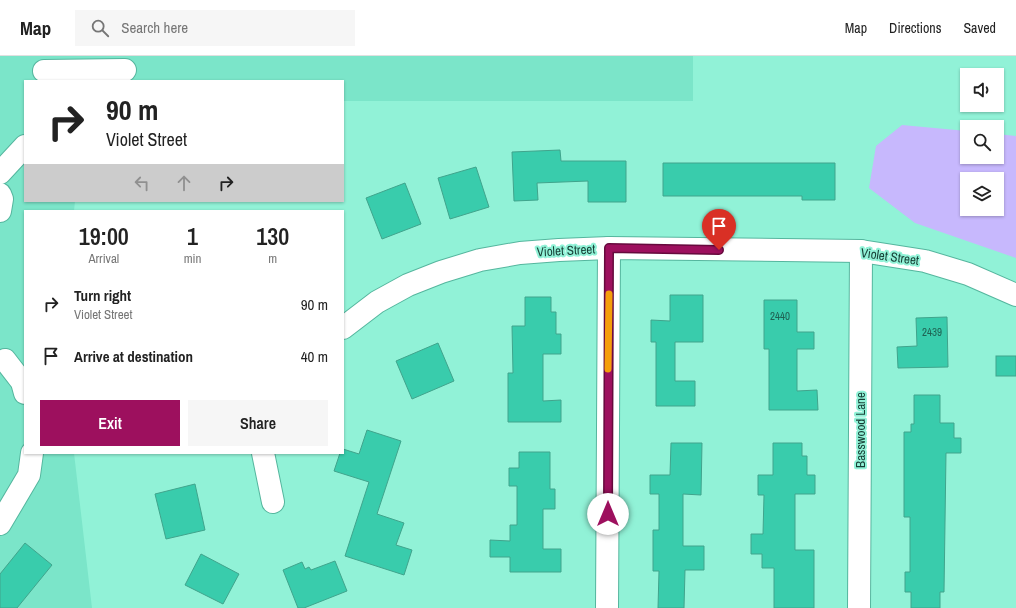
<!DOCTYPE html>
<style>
:root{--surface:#fff;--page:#f6f6f6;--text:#222;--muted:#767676;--line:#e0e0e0;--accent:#9d105e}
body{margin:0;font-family:"Archivo Narrow",sans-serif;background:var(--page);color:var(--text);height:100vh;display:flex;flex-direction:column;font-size:15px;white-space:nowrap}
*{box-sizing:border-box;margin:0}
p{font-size:13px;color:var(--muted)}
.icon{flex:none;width:22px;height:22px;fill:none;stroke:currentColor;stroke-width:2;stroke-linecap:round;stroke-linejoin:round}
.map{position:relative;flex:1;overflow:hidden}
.panel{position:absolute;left:24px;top:154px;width:320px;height:244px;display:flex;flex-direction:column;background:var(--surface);border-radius:0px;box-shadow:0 1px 3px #0004}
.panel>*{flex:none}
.top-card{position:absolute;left:24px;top:24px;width:320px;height:122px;border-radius:0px;box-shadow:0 1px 3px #0004;background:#fff;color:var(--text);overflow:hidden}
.fabs{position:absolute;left:960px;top:12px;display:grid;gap:8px}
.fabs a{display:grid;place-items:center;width:44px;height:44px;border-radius:0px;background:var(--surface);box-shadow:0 1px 3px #0004;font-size:20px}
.pin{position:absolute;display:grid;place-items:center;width:34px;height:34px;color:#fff;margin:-41px -17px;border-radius:50% 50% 50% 0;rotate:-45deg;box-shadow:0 0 4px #0007}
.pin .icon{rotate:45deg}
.me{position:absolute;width:44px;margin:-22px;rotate:0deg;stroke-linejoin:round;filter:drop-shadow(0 0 3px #0008)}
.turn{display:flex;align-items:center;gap:14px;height:84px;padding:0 16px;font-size:18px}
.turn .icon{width:52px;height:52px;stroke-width:2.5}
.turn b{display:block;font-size:28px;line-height:34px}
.lanes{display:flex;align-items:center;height:38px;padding:0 16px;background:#0003;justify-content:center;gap:20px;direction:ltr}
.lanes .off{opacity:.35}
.eta{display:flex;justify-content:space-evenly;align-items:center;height:68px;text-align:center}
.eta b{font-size:24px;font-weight:600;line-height:28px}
.cta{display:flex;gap:8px;margin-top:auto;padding:8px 16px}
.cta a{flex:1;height:46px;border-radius:0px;background:var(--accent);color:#fff;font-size:16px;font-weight:600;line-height:46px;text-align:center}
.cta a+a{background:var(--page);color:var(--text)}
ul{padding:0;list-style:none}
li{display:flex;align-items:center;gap:12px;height:52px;padding:0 16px}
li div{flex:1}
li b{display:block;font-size:15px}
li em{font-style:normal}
header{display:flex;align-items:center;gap:24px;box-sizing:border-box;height:56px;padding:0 20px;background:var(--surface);border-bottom:1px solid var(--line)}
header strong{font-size:19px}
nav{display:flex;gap:22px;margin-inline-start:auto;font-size:14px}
.search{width:280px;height:36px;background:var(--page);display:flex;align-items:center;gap:10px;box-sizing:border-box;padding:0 14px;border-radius:0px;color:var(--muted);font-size:15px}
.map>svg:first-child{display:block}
.built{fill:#7be5c9}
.water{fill:#c7b8fd;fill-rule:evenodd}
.building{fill:#39ccac;stroke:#40a48c}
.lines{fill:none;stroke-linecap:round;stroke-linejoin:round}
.minor-casing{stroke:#55b69e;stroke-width:24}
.minor{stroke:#fff;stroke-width:22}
.route-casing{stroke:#660a3d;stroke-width:10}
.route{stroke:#9d105e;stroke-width:7}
.slow{stroke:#f59e0b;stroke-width:7}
.labels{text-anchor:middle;stroke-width:4;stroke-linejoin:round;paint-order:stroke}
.number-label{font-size:11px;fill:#1f6253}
.street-label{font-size:13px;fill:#163f35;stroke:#91f2d7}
</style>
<header>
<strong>Map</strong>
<div class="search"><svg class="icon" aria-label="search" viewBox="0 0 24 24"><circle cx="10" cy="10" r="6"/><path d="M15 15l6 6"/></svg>Search here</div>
<nav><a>Map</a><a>Directions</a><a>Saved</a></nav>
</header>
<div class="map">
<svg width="1016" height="552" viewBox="0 0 1016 552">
<rect width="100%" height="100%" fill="#91f2d7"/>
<path class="built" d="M 0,0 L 693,0 L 693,45 L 343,45 L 343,25 L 25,25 L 25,145 L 75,145 L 74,155 L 25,155 L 25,397 L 74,397 L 92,552 L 0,552 Z"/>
<path class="water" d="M 902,69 L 967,75 L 967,101 L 997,101 L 997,78 L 1016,80 L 1016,202 L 915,167 L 869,132 L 876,90 ZM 967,123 L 997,123 L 997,153 L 967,153 Z"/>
<g class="building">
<path d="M 560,94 L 561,105 L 626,105 L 626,146 L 588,146 L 588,125 L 537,127 L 538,144 L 514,145 L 512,96 Z"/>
<path d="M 663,107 L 835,107 L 835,144 L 802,144 L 802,140 L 663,140 Z"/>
<path d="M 476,111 L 489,151 L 450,163 L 438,122 Z"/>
<path d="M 405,127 L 421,168 L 382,183 L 366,142 Z"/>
<path d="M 670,239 L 703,239 L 703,286 L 675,286 L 675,325 L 695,325 L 695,350 L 656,350 L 656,286 L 651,286 L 651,264 L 670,265 Z"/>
<path d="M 525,241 L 551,241 L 551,256 L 556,256 L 556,278 L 561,278 L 561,298 L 543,298 L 543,345 L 561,344 L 561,366 L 508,366 L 508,317 L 513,317 L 512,270 L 525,270 Z"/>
<path d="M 764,244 L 797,244 L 797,276 L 814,276 L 814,293 L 797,293 L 797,335 L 817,334 L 818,354 L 769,354 L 769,293 L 764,293 Z"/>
<path d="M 947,261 L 948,311 L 898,312 L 897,291 L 917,290 L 916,262 Z"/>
<path d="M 438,287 L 454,325 L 412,343 L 396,305 Z"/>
<rect x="996" y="300" width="20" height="20"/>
<path d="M 914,339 L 940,339 L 940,367 L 954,367 L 954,382 L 961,382 L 961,397 L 946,397 L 944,536 L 940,536 L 940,552 L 911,552 L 911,536 L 905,536 L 905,516 L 910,516 L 910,461 L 904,461 L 904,376 L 911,376 L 911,368 L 914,368 Z"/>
<path d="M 367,374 L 401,385 L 377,458 L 404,467 L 396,489 L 412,494 L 404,519 L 345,500 L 369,426 L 334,415 L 340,397 L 343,397 L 343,393 L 359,398 Z"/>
<path d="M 671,387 L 702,387 L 701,439 L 683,438 L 683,490 L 704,490 L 704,514 L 685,514 L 684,552 L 658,552 L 659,515 L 653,515 L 653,474 L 659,474 L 659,438 L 650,438 L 650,419 L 670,419 Z"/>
<path d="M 773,387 L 802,387 L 802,400 L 807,400 L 807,419 L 815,419 L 815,438 L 795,438 L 795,494 L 814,494 L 814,552 L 774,552 L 774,512 L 762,512 L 762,498 L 751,498 L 751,478 L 763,478 L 764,439 L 758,439 L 758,419 L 773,419 Z"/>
<path d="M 519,396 L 550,396 L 550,433 L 555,433 L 555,453 L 543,453 L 543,493 L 561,493 L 561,516 L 510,516 L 510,501 L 490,501 L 490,484 L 510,485 L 510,469 L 517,469 L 517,430 L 509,430 L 509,412 L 519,412 Z"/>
<path d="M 195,428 L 205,474 L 166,483 L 155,438 Z"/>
<path d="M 25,487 L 52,509 L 17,552 L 0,552 L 0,518 Z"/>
<path d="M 201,498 L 239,518 L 223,548 L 185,529 Z"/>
<path d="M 335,505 L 347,535 L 304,552 L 298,552 L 283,514 L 302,506 L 305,513 L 309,511 L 311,514 Z"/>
</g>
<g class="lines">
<g class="minor-casing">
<g id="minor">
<path d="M 44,15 L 125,14"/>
<path d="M 0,117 L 25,90"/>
<path d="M 0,138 L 2,143 L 0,155"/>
<path d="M 343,272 L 377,246 L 408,229 L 441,216 L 480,204 L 520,197 L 559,194 L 609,192 L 861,195 L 925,205 L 968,218 L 1016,239"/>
<path d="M 5,304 L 22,326 L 25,337"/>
<path d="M 263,397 L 273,446"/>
<path d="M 0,468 L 29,419 L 32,397"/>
<path d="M 607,552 L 609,192"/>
<path d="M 859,552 L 861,195"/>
</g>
</g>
<use href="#minor" class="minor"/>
</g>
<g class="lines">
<g class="route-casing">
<path id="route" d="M 608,458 L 609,192 L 719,194"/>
</g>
<use href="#route" class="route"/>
<path class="slow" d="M 608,313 L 609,238"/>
</g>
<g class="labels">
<g class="number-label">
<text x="780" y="264">2440</text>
<text x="932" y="280">2439</text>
</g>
<g class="street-label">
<text transform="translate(566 194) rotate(-3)" y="5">Violet Street</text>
<text transform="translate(890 200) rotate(8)" y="5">Violet Street</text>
<text transform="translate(860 374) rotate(-90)" y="5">Basswood Lane</text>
</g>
</g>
</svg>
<div class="fabs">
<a><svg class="icon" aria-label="sound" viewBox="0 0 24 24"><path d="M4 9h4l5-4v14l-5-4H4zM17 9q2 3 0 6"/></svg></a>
<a><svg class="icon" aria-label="search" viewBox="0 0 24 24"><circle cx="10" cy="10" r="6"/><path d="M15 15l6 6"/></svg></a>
<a><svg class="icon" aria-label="layers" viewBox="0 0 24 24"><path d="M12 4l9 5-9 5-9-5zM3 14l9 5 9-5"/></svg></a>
</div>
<div class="pin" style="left:719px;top:194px;background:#d93025"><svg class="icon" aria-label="arrive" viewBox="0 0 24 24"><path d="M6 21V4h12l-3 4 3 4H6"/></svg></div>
<svg class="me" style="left:608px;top:458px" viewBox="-20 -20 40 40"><circle r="19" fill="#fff"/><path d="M0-13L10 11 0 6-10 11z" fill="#9d105e"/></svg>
<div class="top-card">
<div class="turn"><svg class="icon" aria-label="right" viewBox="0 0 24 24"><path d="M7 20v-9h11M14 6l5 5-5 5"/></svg><div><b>90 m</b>Violet Street</div></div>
<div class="lanes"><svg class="icon off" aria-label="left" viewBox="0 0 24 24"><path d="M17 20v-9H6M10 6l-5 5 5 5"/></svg><svg class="icon off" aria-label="ahead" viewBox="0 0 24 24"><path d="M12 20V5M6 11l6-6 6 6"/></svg><svg class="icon" aria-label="right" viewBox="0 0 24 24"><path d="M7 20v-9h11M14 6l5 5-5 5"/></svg></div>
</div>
<section class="panel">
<div class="eta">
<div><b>19:00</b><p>Arrival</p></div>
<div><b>1</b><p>min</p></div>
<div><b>130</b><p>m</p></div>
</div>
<ul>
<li><svg class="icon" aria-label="right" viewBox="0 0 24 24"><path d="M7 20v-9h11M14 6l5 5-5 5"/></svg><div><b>Turn right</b><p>Violet Street</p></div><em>90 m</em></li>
<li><svg class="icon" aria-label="arrive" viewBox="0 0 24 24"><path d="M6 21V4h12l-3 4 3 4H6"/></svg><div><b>Arrive at destination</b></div><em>40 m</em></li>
</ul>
<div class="cta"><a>Exit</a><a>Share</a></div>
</section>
</div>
